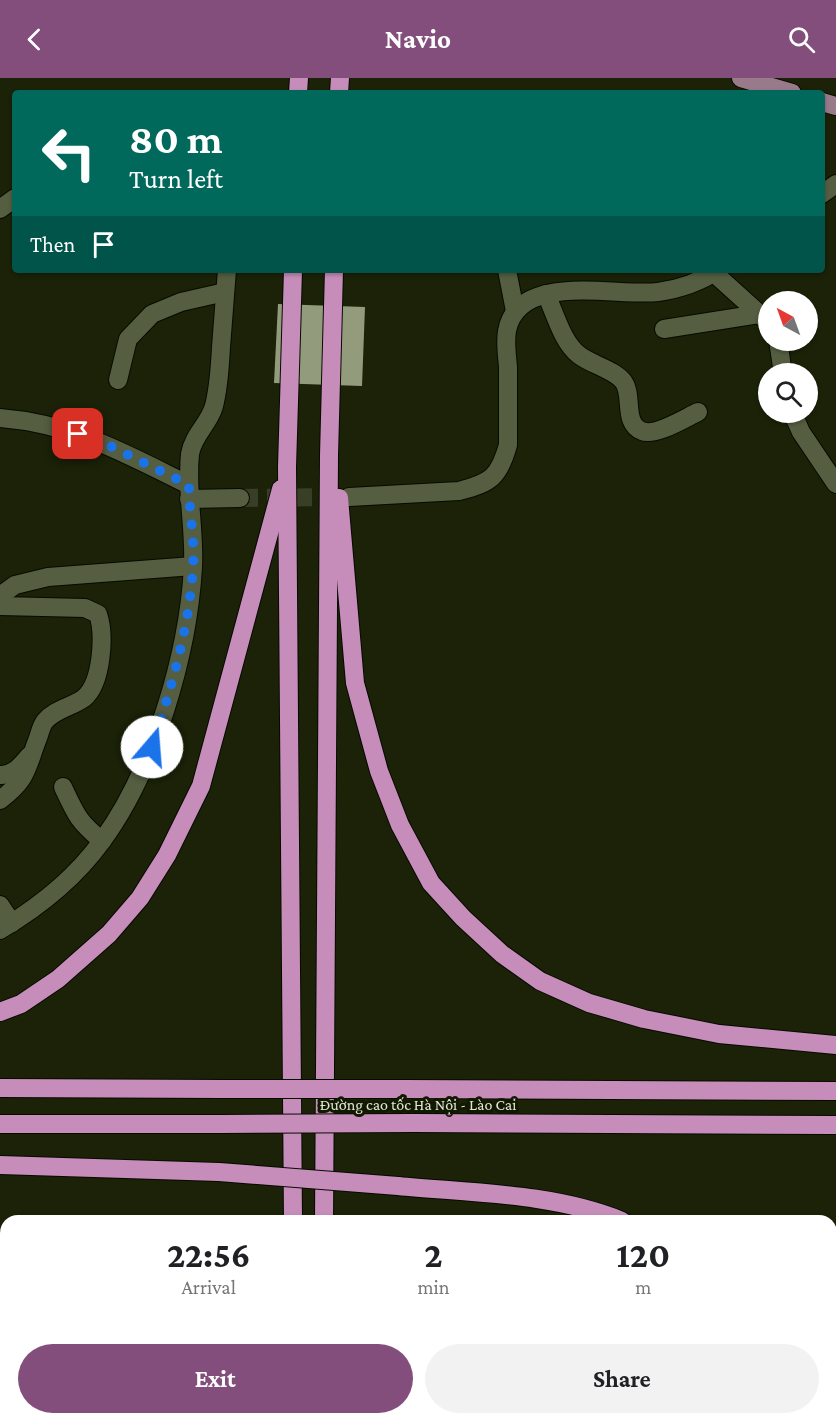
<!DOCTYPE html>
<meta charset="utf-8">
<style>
:root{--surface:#fff;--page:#f2f2f2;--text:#202124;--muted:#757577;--accent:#834e7b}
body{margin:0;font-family:"Crimson Pro",serif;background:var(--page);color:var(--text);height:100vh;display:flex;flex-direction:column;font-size:22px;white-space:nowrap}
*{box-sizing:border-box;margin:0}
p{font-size:20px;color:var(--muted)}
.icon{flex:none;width:33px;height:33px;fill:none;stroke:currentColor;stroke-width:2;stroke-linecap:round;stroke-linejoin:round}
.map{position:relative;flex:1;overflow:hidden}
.drawer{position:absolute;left:0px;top:1137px;width:837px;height:210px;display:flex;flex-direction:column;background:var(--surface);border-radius:18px 18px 0 0;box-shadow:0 2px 4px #0004}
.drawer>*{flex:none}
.hud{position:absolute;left:12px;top:12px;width:813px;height:183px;border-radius:6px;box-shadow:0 2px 4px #0004;background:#00695c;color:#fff;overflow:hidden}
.needle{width:39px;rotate:319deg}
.tools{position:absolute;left:758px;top:213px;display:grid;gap:12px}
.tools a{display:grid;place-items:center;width:60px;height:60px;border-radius:50%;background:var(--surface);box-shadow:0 2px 4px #0004;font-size:30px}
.pin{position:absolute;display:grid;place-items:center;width:51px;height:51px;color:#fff;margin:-26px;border-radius:12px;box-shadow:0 3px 9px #0006}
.me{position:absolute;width:66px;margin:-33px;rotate:18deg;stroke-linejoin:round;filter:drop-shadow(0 0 4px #0008)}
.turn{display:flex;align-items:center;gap:21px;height:126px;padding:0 18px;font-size:27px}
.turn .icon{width:78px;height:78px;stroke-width:2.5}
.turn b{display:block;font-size:42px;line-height:51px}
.then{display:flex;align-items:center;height:57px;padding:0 18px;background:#0003;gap:12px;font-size:22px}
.eta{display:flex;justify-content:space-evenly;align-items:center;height:102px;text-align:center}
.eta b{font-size:36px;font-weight:700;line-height:42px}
.cta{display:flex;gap:12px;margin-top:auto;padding:12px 18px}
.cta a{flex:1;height:69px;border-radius:36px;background:var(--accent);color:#fff;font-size:24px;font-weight:700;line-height:69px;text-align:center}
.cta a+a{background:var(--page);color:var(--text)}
header{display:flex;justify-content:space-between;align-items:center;height:78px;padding:0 18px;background:var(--accent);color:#fff;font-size:27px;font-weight:700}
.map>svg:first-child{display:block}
.building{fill:#929c7c}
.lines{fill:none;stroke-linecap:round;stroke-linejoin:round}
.minor-tunnel{stroke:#393f26;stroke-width:18;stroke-dasharray:18 9;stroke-linecap:butt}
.minor-casing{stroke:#060b00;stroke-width:20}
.major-casing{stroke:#060b00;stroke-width:20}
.highway-casing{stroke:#060b00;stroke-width:20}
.minor{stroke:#555e41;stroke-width:18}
.major{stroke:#997a8a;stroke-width:18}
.highway{stroke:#c78dba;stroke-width:18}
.highway-bridge-casing{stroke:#060b00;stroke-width:20;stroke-linecap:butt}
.highway-bridge{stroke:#c78dba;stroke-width:18}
.route{stroke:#1a73e8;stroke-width:10;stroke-dasharray:0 18}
.labels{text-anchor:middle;stroke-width:6;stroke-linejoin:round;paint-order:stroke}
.street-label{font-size:16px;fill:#e0e5d5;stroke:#121901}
</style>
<header><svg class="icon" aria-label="back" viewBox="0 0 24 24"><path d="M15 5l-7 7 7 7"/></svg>Navio<svg class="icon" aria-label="search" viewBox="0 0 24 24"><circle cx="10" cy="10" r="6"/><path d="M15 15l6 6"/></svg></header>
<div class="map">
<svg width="836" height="1347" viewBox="0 0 836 1347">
<rect width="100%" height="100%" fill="#1b2207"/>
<path class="building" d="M 278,226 L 365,229 L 362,308 L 274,305 Z"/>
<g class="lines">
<path class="minor-tunnel" d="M 240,420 L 343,419"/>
<g class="minor-casing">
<g id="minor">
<path d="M 822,116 L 836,106"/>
<path d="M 0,131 L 15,120"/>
<path d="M 507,192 L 515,233"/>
<path d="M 714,195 L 765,241"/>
<path d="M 546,216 C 555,235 562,264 579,277 C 592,287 613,291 623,303 C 634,317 622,345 642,353 C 655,359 685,340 698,334"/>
<path d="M 664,251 L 759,236"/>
<path d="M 778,262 L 783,296"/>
<path d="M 118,302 L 128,261 L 152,236 L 181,224 L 225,214"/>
<path d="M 792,334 L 801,354 L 836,406"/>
<path d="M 0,340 C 74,346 124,375 189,407"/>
<path d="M 349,419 L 459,413 C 491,405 499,399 508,367 C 508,341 508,315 508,289 C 507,278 505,264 507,253 C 518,193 616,219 658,214 C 680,211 700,204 718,192"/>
<path d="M 189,421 L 240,420"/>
<path d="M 0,518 L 15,507 L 48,499 L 193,488"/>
<path d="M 0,528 L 85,530 L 98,536 C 105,557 102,605 84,620 C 72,629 55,631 45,643 C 41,648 40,655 38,660 C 26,691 28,701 0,722"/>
<path d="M 0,697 C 13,698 21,687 29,678"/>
<path d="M 63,709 C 76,737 78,743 102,763"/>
<path d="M 0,827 L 12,845"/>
<path d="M 0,852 C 39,829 76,799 102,763 C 154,692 188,577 193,489 C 195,452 186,414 190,376 C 193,357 209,346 214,328 C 219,308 220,289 221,269 C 223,243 225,218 227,192"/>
</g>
</g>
<g class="major-casing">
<g id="major">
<path d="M 741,0 L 792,15"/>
<path d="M 822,24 L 836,28"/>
</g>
</g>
<g class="highway-casing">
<g id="highway">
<path d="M 298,15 L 299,0"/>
<path d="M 339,15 L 340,0"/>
<path d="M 293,192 L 287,389 L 293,1143"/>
<path d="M 339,420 L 355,605 L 379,693 L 400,747 L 431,805 L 463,840 L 502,876 L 540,903 L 589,925 L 644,941 L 719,956 L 836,967"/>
<path d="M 0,934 L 21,926 L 58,901 L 109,856 L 140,820 L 167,777 L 201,708 L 281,411"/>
<path d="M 0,1010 L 223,1011"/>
<path d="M 404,1011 L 836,1013"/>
<path d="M 414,1045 L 836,1047"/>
<path d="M 0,1046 L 222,1046"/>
<path d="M 0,1087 L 219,1094"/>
<path d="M 398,1108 C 471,1115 554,1115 622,1143"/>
<path d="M 324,1143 L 329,377 L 334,192"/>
<path d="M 831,1309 L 836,1302"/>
<path d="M 301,1341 L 302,1347"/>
<path d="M 329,1341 L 330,1347"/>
<path d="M 753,1347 L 754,1341"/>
<path d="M 806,1347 L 810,1341"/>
</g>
</g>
<use href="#minor" class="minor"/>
<use href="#major" class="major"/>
<use href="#highway" class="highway"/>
<g class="highway-bridge-casing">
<g id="highway-bridge">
<path d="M 223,1011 L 404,1011"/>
<path d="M 222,1046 L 414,1045"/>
<path d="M 219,1094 L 398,1108"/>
</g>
</g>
<use href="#highway-bridge" class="highway-bridge"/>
</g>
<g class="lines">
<path class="route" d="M 78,356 L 98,362 L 189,407 C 189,434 195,462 193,490 C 189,551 171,611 152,669"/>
</g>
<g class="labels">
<g class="street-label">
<text x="418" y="1032">Đường cao tốc Hà Nội - Lào Cai</text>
</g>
</g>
</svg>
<div class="tools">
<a><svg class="needle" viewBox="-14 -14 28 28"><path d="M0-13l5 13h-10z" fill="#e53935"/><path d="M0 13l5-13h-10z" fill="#757577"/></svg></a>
<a><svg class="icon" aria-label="search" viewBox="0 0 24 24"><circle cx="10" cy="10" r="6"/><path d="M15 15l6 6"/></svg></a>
</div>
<div class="pin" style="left:78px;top:356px;background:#d93025"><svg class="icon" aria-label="arrive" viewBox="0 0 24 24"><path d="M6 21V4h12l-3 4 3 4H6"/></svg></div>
<svg class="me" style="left:152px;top:669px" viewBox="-20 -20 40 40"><circle r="19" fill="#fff"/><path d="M0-13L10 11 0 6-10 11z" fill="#1a73e8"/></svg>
<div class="hud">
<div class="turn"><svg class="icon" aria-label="left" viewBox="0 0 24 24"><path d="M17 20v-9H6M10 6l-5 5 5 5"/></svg><div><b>80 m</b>Turn left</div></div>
<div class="then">Then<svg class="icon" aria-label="arrive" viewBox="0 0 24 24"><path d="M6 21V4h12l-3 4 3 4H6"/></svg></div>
</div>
<section class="drawer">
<div class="eta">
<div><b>22:56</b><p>Arrival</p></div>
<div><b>2</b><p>min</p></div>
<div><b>120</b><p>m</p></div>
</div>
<div class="cta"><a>Exit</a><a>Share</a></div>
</section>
</div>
